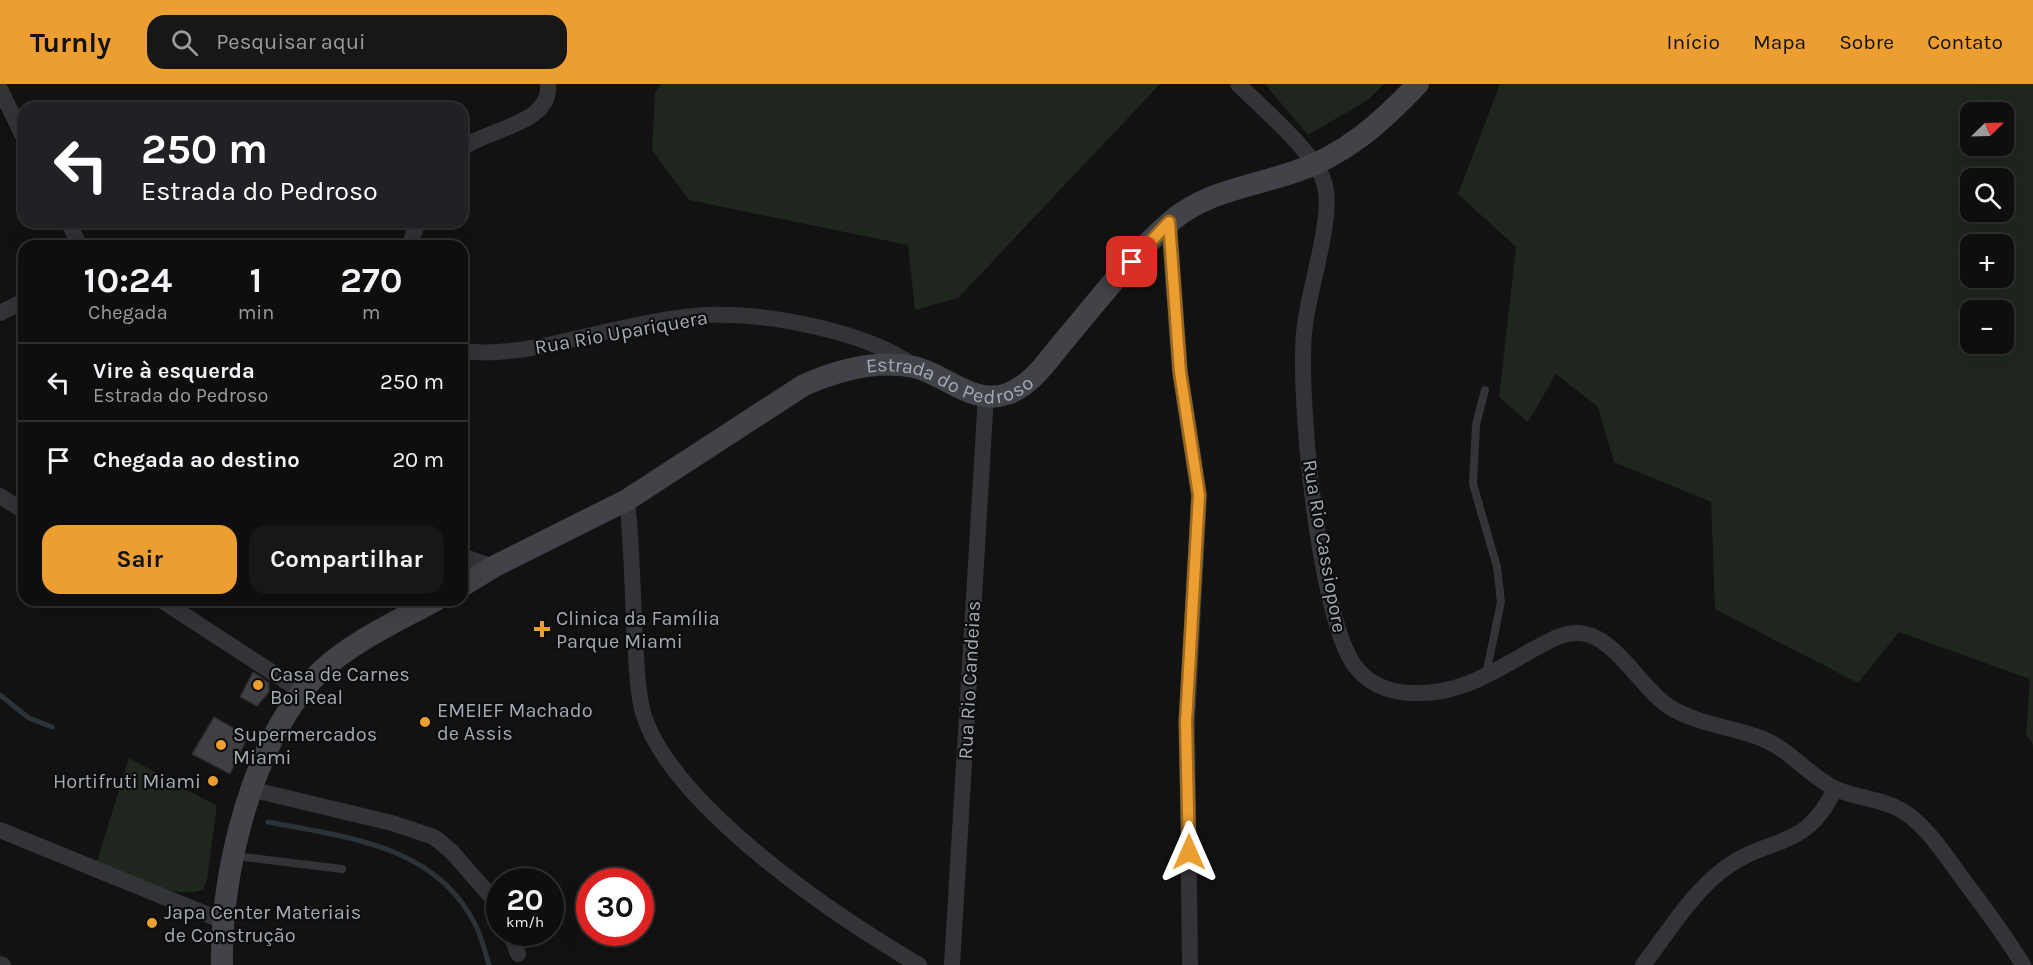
<!DOCTYPE html>
<html lang="pt">
<meta charset="utf-8">
<style>
:root{--surface:#0e0e0e;--page:#171717;--text:#f1f3f6;--muted:#9b9c9e;--line:#2e2e2e;--accent:#ec9e31}
body{margin:0;font-family:Karla,sans-serif;background:var(--page);color:var(--text);height:100vh;display:flex;flex-direction:column;font-size:22px;white-space:nowrap}
*{box-sizing:border-box;margin:0}
p{font-size:20px;color:var(--muted)}
.icon{flex:none;width:33px;height:33px;fill:none;stroke:currentColor;stroke-width:2;stroke-linecap:round;stroke-linejoin:round}
.map{position:relative;flex:1;overflow:hidden}
.drawer{position:absolute;left:18px;top:156px;width:450px;height:366px;display:flex;flex-direction:column;background:var(--surface);border-radius:18px;box-shadow:0 6px 24px #0002,0 0 0 2px var(--line)}
.drawer>*{flex:none}
.top-card{position:absolute;left:18px;top:18px;width:450px;height:126px;border-radius:18px;box-shadow:0 6px 24px #0002,0 0 0 2px var(--line);background:#202124;color:#fff;overflow:hidden}
.needle{width:39px;rotate:67deg}
.fabs{position:absolute;left:1960px;top:18px;display:grid;gap:12px}
.fabs a{display:grid;place-items:center;width:54px;height:54px;border-radius:12px;background:var(--surface);box-shadow:0 6px 24px #0002,0 0 0 2px var(--line);font-size:30px}
.speed{position:absolute;left:486px;top:784px;display:flex;gap:12px;font-size:30px;font-weight:700;text-align:center}
.speed>*{display:grid;place-content:center;width:78px;height:78px;border-radius:50%;background:var(--surface);box-shadow:0 6px 24px #0002,0 0 0 2px var(--line);line-height:1}
.speed small{font-size:15px;font-weight:400}
.speed .limit{border:9px solid #d22;background:#fff;color:#111}
.pin{position:absolute;display:grid;place-items:center;width:51px;height:51px;color:#fff;margin:-26px;border-radius:12px;box-shadow:0 3px 9px #0006}
.me{position:absolute;width:66px;margin:-33px;rotate:0deg;stroke-linejoin:round;filter:drop-shadow(0 0 4px #0008)}
.turn{display:flex;align-items:center;gap:21px;height:126px;padding:0 24px;font-size:27px}
.turn .icon{width:78px;height:78px;stroke-width:2.5}
.turn b{display:block;font-size:42px;line-height:51px}
.eta{display:flex;justify-content:space-evenly;align-items:center;height:102px;text-align:center}
.eta b{font-size:36px;font-weight:700;line-height:42px}
.cta{display:flex;gap:12px;margin-top:auto;padding:12px 24px}
.cta a{flex:1;height:69px;border-radius:18px;background:var(--accent);color:#111;font-size:24px;font-weight:700;line-height:69px;text-align:center}
.cta a+a{background:var(--page);color:var(--text)}
ul{padding:0;list-style:none}
li{display:flex;align-items:center;gap:18px;height:78px;padding:0 24px;border-top:2px solid var(--line)}
li div{flex:1}
li b{display:block;font-size:22px}
li em{font-style:normal}
header{display:flex;align-items:center;gap:36px;box-sizing:border-box;height:84px;padding:0 30px;background:var(--accent);color:#111}
header strong{font-size:28px}
nav{display:flex;gap:33px;margin-inline-start:auto;font-size:21px}
.search{width:420px;height:54px;background:var(--page);display:flex;align-items:center;gap:15px;box-sizing:border-box;padding:0 21px;border-radius:18px;color:var(--muted);font-size:22px}
.map>svg:first-child{display:block}
.green{fill:#1e261e;fill-rule:evenodd}
.lines{fill:none;stroke-linecap:round;stroke-linejoin:round}
.stream{stroke:#2a3338;stroke-width:5}
.building{fill:#3e4043;stroke:#2c2c2f;stroke-width:1.5}
.lane{stroke:#333438;stroke-width:8}
.street{stroke:#333438;stroke-width:16}
.secondary{stroke:#414348;stroke-width:22}
.route-casing{stroke:#996720;stroke-width:15}
.route{stroke:#ec9e31;stroke-width:10}
.poi-dot{fill:#ec9e31;stroke:#0d0d0e;stroke-width:2}
.labels{text-anchor:middle;stroke-width:4.5;stroke-linejoin:round;paint-order:stroke}
.street-label{font-size:20px;fill:#a3aab3;stroke:#0d0d0e}
.poi-label{font-size:20px;fill:#a3aab3;stroke:#0d0d0e;text-anchor:start}
</style>
<header>
<strong>Turnly</strong>
<div class="search"><svg class="icon" aria-label="search" viewBox="0 0 24 24"><circle cx="10" cy="10" r="6"/><path d="M15 15l6 6"/></svg>Pesquisar aqui</div>
<nav><a>Início</a><a>Mapa</a><a>Sobre</a><a>Contato</a></nav>
</header>
<div class="map">
<svg width="2033" height="881" viewBox="0 0 2033 881">
<rect width="100%" height="100%" fill="#121213"/>
<g class="green">
<path d="M 661,0 L 1160,0 L 958,214 L 915,226 L 908,161 L 689,116 L 652,66 L 655,9 Z"/>
<path d="M 1265,0 L 1384,0 L 1368,16 L 1308,51 Z"/>
<path d="M 1500,0 L 2033,0 L 2033,661 L 2026,650 L 2030,595 L 1899,548 L 1858,599 L 1715,525 L 1711,418 L 1614,378 L 1598,323 L 1556,290 L 1528,338 L 1499,313 L 1516,163 L 1458,110 ZM 1971,28 L 2004,28 L 2004,62 L 1971,62 ZM 1971,94 L 2004,94 L 2004,128 L 1971,128 ZM 1971,160 L 2004,160 L 2004,194 L 1971,194 ZM 1971,226 L 2004,226 L 2004,260 L 1971,260 Z"/>
<path d="M 129,674 L 217,722 L 207,795 L 203,806 C 167,816 130,791 97,777 Z"/>
</g>
<g class="lines">
<g class="stream">
<path d="M 0,611 L 29,634 L 52,643"/>
<path d="M 268,738 C 346,753 437,761 476,842 C 482,854 485,868 489,881"/>
</g>
</g>
<g class="building">
<path d="M 253,588 L 269,599 L 269,608 L 257,622 L 240,613 Z"/>
<path d="M 214,633 L 248,652 L 230,690 L 192,670 Z"/>
</g>
<g class="lines">
<g class="lane">
<path d="M 1485,306 L 1476,341 L 1473,400 L 1497,483 L 1501,518 L 1486,590"/>
<path d="M 236,772 L 342,785"/>
</g>
<g class="street">
<path d="M 1238,0 C 1261,23 1315,69 1324,98 C 1335,130 1309,204 1305,241 C 1296,303 1319,535 1355,582 C 1369,601 1388,608 1411,609 C 1458,612 1493,588 1532,566 C 1546,559 1562,548 1579,549 C 1615,550 1642,608 1673,625 C 1701,641 1734,643 1763,655 C 1790,666 1808,691 1834,704 C 1856,715 1882,714 1903,727 C 1929,744 1947,774 1965,798 C 1985,825 2006,852 2023,881"/>
<path d="M 0,5 L 24,54"/>
<path d="M 462,64 C 490,44 552,40 548,0"/>
<path d="M 68,138 L 80,162"/>
<path d="M 1169,138 L 1180,288 L 1199,411 L 1187,638 L 1190,881"/>
<path d="M 409,162 L 418,138"/>
<path d="M 0,229 L 24,217"/>
<path d="M 462,267 C 515,274 572,254 623,244 C 650,238 678,233 705,231 C 764,228 866,247 914,282"/>
<path d="M 0,412 L 24,427"/>
<path d="M 627,416 C 633,467 632,519 636,570 C 637,590 638,611 643,629 C 671,721 837,834 919,881"/>
<path d="M 462,472 L 493,483"/>
<path d="M 161,516 L 301,607"/>
<path d="M 250,705 L 392,739 L 434,753 L 452,768 L 500,823"/>
<path d="M 0,746 L 223,837"/>
<path d="M 510,849 L 518,870"/>
<path d="M 0,880 L 3,881"/>
<path d="M 952,881 L 986,312"/>
<path d="M 1643,881 C 1667,850 1689,813 1720,788 C 1767,750 1804,770 1835,705"/>
</g>
<g class="secondary">
<path id="s1" d="M 462,502 L 493,483 L 627,416 L 804,301 C 838,286 876,275 914,283 C 945,290 973,322 1007,310 C 1031,302 1048,276 1063,258 C 1097,218 1130,174 1169,139 C 1205,107 1250,103 1294,88 C 1344,72 1382,38 1418,0"/>
<path d="M 222,881 C 220,790 253,652 320,588 C 353,557 396,538 436,516"/>
</g>
</g>
<g class="lines">
<g class="route-casing">
<path id="route" d="M 1132,178 L 1169,138 L 1180,288 L 1199,411 L 1186,638 L 1189,768"/>
</g>
<use href="#route" class="route"/>
</g>
<g class="poi-dot">
<path d="M539 536h6v6h6v6h-6v6h-6v-6h-6v-6h6z"/>
<circle cx="258" cy="601" r="6"/>
<circle cx="425" cy="638" r="6"/>
<circle cx="221" cy="661" r="6"/>
<circle cx="213" cy="697" r="6"/>
<circle cx="152" cy="839" r="6"/>
</g>
<g class="labels">
<g class="street-label">
<text transform="translate(621 248) rotate(-10)" y="7">Rua Rio Upariquera</text>
<text dy="7" stroke="none"><textPath href="#s1" startOffset="550">Estrada do Pedroso</textPath></text>
<text transform="translate(1325 462) rotate(80)" y="7">Rua Rio Cassiopore</text>
<text transform="translate(969 596) rotate(-87)" y="7">Rua Rio Candeias</text>
</g>
<g class="poi-label">
<text x="556" y="541">Clinica da Família<tspan x="556" dy="23">Parque Miami</tspan></text>
<text x="270" y="597">Casa de Carnes<tspan x="270" dy="23">Boi Real</tspan></text>
<text x="437" y="633">EMEIEF Machado<tspan x="437" dy="23">de Assis</tspan></text>
<text x="233" y="657">Supermercados<tspan x="233" dy="23">Miami</tspan></text>
<text x="201" y="704" text-anchor="end">Hortifruti Miami</text>
<text x="164" y="835">Japa Center Materiais<tspan x="164" dy="23">de Construção</tspan></text>
</g>
</g>
</svg>
<div class="fabs">
<a><svg class="needle" viewBox="-14 -14 28 28"><path d="M0-13l5 13h-10z" fill="#e53935"/><path d="M0 13l5-13h-10z" fill="#9b9c9e"/></svg></a>
<a><svg class="icon" aria-label="search" viewBox="0 0 24 24"><circle cx="10" cy="10" r="6"/><path d="M15 15l6 6"/></svg></a>
<a>+</a>
<a>−</a>
</div>
<div class="speed"><div>20<small>km/h</small></div><div class="limit">30</div></div>
<div class="pin" style="left:1132px;top:178px;background:#d93025"><svg class="icon" aria-label="arrive" viewBox="0 0 24 24"><path d="M6 21V4h12l-3 4 3 4H6"/></svg></div>
<svg class="me" style="left:1189px;top:768px" viewBox="-20 -20 40 40"><path d="M0-17L14 15 0 8-14 15z" fill="#ec9e31" stroke="#fff" stroke-width="4"/></svg>
<div class="top-card">
<div class="turn"><svg class="icon" aria-label="left" viewBox="0 0 24 24"><path d="M17 20v-9H6M10 6l-5 5 5 5"/></svg><div><b>250 m</b>Estrada do Pedroso</div></div>
</div>
<section class="drawer">
<div class="eta">
<div><b>10:24</b><p>Chegada</p></div>
<div><b>1</b><p>min</p></div>
<div><b>270</b><p>m</p></div>
</div>
<ul>
<li><svg class="icon" aria-label="left" viewBox="0 0 24 24"><path d="M17 20v-9H6M10 6l-5 5 5 5"/></svg><div><b>Vire à esquerda</b><p>Estrada do Pedroso</p></div><em>250 m</em></li>
<li><svg class="icon" aria-label="arrive" viewBox="0 0 24 24"><path d="M6 21V4h12l-3 4 3 4H6"/></svg><div><b>Chegada ao destino</b></div><em>20 m</em></li>
</ul>
<div class="cta"><a>Sair</a><a>Compartilhar</a></div>
</section>
</div>
